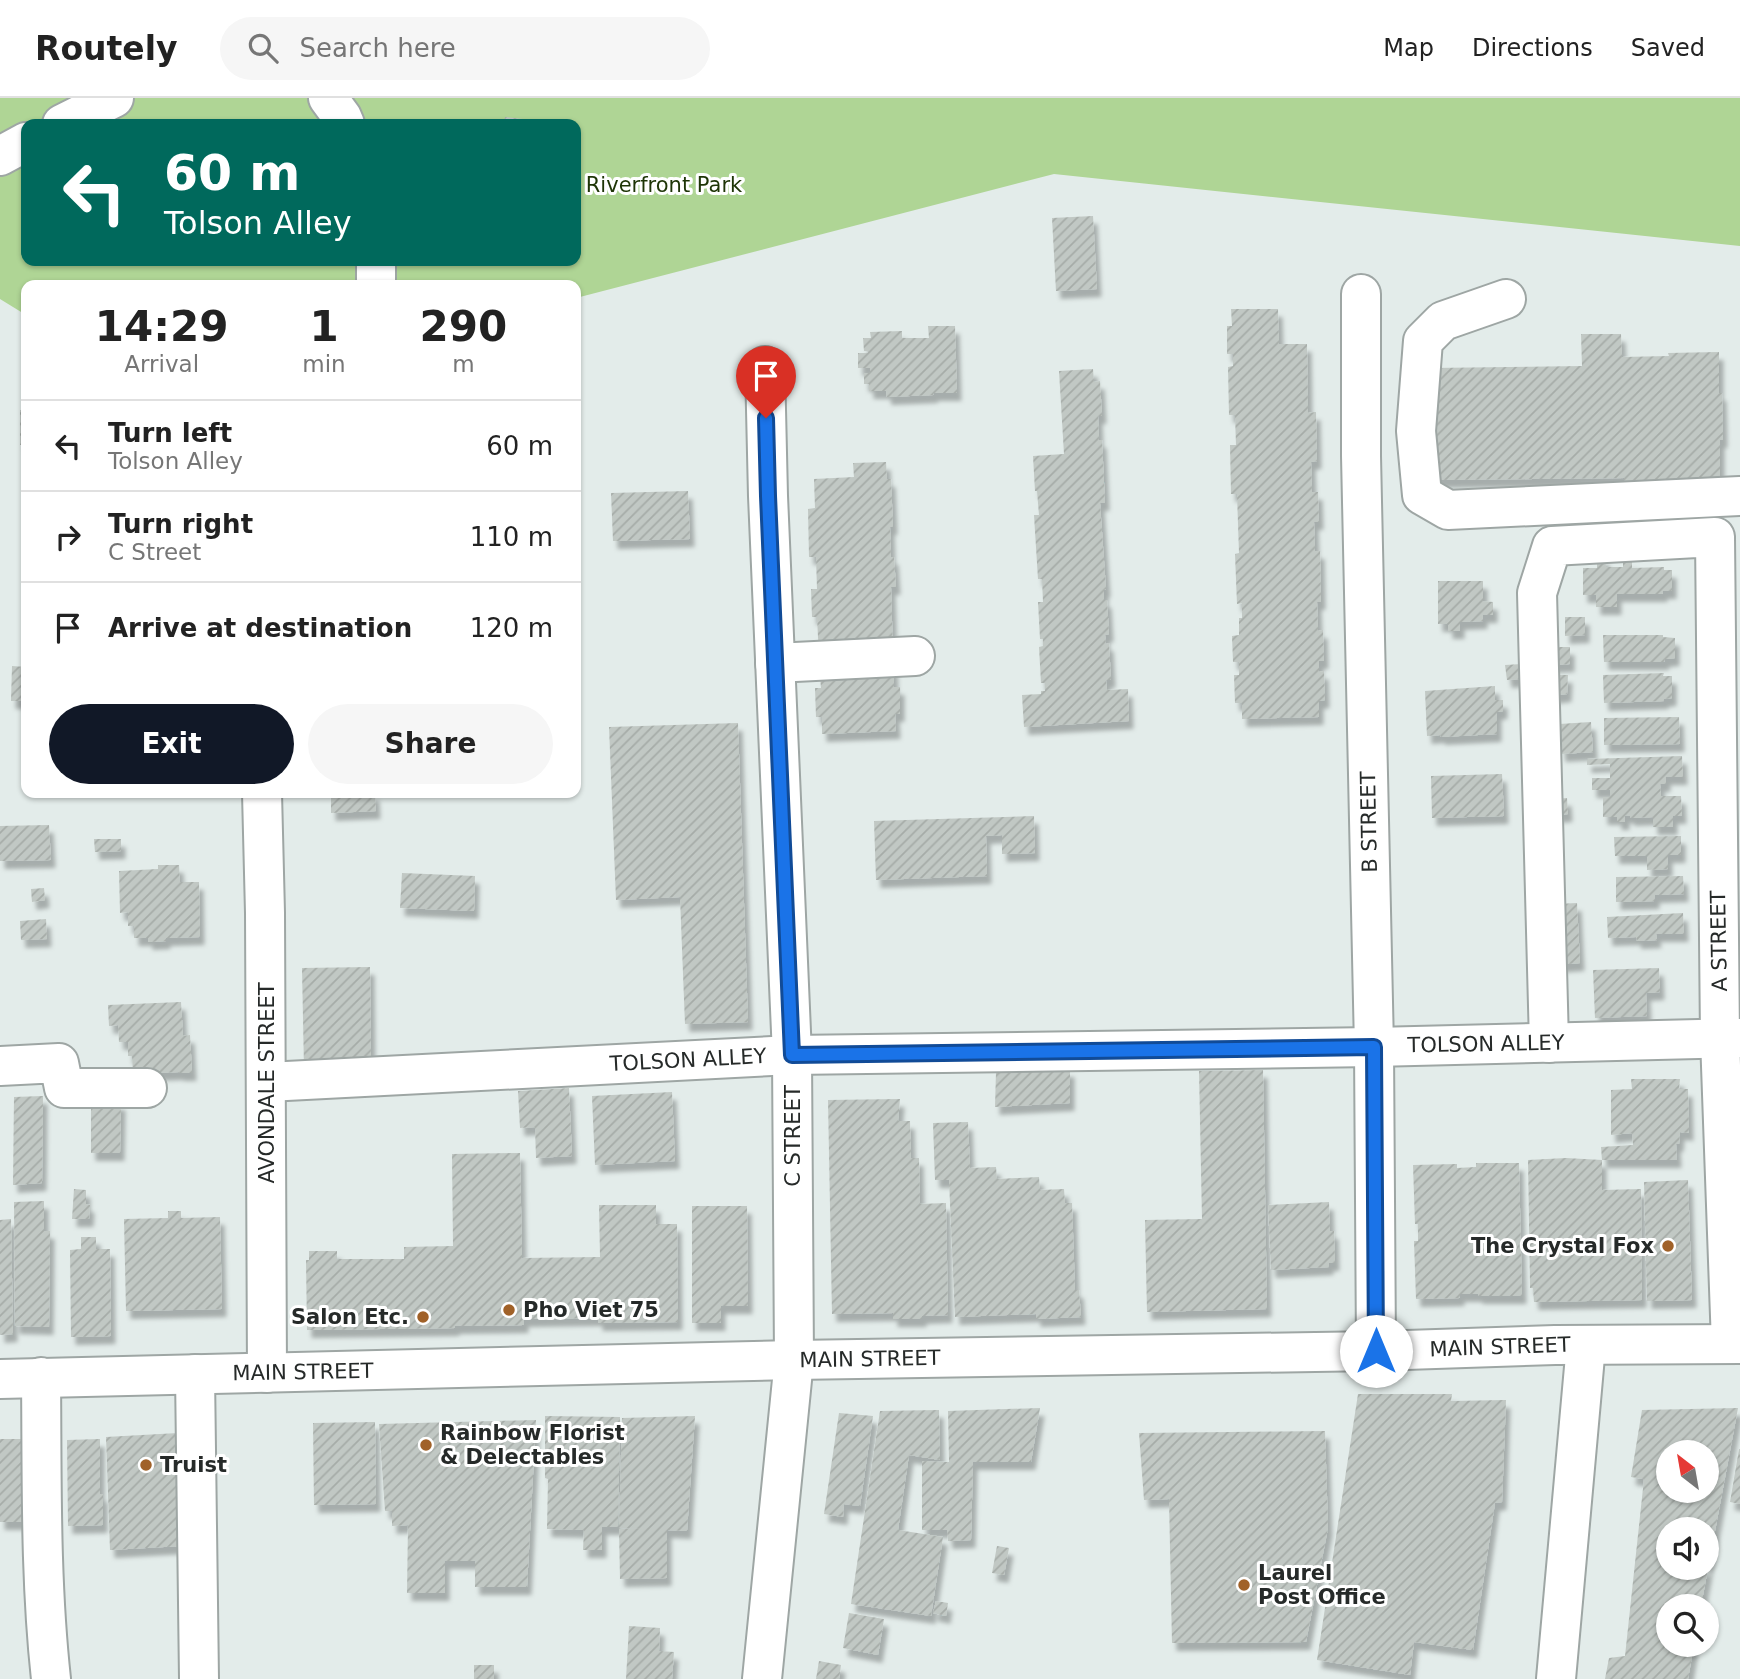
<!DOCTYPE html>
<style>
:root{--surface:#fff;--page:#f6f6f6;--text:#222;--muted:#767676;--line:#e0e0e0;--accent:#111827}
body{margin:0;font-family:"DejaVu Sans",sans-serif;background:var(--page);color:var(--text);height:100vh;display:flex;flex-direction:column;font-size:26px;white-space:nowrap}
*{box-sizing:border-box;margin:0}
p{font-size:23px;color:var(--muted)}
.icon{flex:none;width:38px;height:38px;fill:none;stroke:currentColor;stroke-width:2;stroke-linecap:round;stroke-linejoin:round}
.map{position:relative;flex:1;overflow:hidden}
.side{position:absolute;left:21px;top:182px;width:560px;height:518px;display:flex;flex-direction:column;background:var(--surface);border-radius:14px;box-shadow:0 2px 5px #0004}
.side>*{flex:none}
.banner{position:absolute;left:21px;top:21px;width:560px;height:147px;border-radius:14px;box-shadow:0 2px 5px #0004;background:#00695c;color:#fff;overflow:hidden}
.needle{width:46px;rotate:329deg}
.buttons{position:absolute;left:1656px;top:1342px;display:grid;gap:14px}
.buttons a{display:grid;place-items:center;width:63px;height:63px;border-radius:50%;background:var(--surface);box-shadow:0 2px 5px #0004;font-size:35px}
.pin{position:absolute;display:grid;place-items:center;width:60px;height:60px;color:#fff;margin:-72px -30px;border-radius:50% 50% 50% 0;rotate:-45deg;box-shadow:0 0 7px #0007}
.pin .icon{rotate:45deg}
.me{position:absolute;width:77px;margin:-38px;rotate:0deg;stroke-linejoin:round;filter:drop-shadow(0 0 5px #0008)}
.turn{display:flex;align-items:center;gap:24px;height:147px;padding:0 28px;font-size:32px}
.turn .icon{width:91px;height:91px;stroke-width:2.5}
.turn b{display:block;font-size:49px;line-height:60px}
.eta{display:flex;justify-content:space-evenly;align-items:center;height:119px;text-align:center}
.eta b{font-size:42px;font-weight:700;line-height:49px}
.button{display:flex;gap:14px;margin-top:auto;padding:14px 28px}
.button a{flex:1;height:80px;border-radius:42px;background:var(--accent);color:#fff;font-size:28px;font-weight:700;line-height:80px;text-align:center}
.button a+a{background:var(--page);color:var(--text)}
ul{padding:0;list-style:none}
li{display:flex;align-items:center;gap:21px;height:91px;padding:0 28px;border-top:2px solid var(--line)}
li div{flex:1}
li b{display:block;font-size:26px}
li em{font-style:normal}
header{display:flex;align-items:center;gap:42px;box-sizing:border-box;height:98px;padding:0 35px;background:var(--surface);border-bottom:2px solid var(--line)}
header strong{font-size:33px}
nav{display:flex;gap:38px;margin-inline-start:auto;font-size:24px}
.search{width:490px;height:63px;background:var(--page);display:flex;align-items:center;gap:18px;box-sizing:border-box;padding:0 24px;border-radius:38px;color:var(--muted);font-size:26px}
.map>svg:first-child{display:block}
.park{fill:#afd595;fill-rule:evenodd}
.building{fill:url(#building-hatch);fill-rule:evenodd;filter:url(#shadow)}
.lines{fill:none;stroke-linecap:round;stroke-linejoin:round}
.minor-casing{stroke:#9ea6a4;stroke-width:42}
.minor{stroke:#fff;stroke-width:38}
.route-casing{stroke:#114b97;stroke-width:18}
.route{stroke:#1a73e8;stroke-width:12}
.poi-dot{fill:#a06128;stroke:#fff;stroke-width:2.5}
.labels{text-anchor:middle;stroke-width:6;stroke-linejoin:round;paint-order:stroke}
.park-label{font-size:21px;fill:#1e3506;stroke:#fff}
.street-label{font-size:21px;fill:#262a29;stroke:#fff}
.poi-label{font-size:21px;font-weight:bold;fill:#262a29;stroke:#fff;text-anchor:start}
</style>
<header>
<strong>Routely</strong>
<div class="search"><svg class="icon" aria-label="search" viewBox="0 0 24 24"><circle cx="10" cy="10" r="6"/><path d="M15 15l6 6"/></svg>Search here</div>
<nav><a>Map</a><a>Directions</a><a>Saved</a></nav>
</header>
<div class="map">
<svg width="1740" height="1581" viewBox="0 0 1740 1581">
<defs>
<pattern id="building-hatch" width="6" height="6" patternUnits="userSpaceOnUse" patternTransform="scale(1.75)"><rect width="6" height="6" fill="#c1c8c4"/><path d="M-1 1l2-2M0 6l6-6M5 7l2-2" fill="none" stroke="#a6aca8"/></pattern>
<filter id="shadow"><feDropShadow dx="4.5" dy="8" stdDeviation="2" flood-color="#0004"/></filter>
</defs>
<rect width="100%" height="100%" fill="#e3ecea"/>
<path class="park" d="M 0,0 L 1740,0 L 1740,148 L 1054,76 L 576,200 L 576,187 L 26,187 L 26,217 L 0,201 ZM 26,26 L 576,26 L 576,163 L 26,163 Z"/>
<g class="building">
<path d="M 505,19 L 532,22 L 532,26 L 504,26 Z"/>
<path d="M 1093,118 L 1097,191 L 1056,193 L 1052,120 Z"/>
<path d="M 1231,211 L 1278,211 L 1279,246 L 1307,246 L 1308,315 L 1316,314 L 1317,363 L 1311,364 L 1312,394 L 1318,394 L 1319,424 L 1314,424 L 1315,453 L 1320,453 L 1321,504 L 1317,504 L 1318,533 L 1323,532 L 1324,563 L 1319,563 L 1319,574 L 1324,573 L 1325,602 L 1319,603 L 1319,619 L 1242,621 L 1242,605 L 1235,605 L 1234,577 L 1239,577 L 1239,564 L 1233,564 L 1232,538 L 1239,537 L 1239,520 L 1242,520 L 1242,505 L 1237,506 L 1235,456 L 1239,455 L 1237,396 L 1231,396 L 1230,347 L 1236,347 L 1235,317 L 1229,317 L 1228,269 L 1233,268 L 1233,256 L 1227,256 L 1227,228 L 1232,228 Z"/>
<path d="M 928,228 L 955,228 L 957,295 L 934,295 L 933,297 L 887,299 L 886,293 L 869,293 L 869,286 L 864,286 L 864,275 L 870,275 L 870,270 L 858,270 L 858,255 L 868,255 L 868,253 L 864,253 L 863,240 L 871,240 L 870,234 L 902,233 L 902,240 L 929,240 Z"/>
<path d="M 1581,236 L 1621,236 L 1622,259 L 1669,258 L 1668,255 L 1719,254 L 1719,295 L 1722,295 L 1723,342 L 1720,342 L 1720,387 L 1624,388 L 1624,380 L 1433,382 L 1431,270 L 1582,268 Z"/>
<path d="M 1093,271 L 1094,284 L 1100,283 L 1102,318 L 1098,318 L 1099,342 L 1102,342 L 1105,405 L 1100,405 L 1106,491 L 1104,492 L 1104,502 L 1107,502 L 1109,536 L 1105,537 L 1106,546 L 1109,545 L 1111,582 L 1106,582 L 1107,592 L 1128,591 L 1129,623 L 1024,629 L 1022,597 L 1041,596 L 1041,593 L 1045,593 L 1045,585 L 1041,585 L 1039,549 L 1043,548 L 1043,541 L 1040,541 L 1038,504 L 1043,504 L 1042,481 L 1038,481 L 1034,417 L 1039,417 L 1037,393 L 1035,393 L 1033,358 L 1064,356 L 1059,273 Z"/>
<rect x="20" y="312" width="6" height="35"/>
<path d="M 886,364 L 887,381 L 891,381 L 893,429 L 890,429 L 891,459 L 894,459 L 896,489 L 891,489 L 894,589 L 900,589 L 900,616 L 895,616 L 896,633 L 822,636 L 822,619 L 816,619 L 815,590 L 821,590 L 820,579 L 817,519 L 812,519 L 811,491 L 817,491 L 816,459 L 809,459 L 808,411 L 815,410 L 814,381 L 854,379 L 853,365 Z"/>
<path d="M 688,393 L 690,441 L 613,443 L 611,395 Z"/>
<path d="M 1605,459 L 1606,469 L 1623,469 L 1623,464 L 1632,463 L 1632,470 L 1664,469 L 1664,472 L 1672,472 L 1672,493 L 1663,493 L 1663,496 L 1617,496 L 1617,509 L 1596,509 L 1596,497 L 1583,497 L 1583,470 L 1597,470 L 1597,460 Z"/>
<path d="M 1438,483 L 1483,483 L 1483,503 L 1493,504 L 1493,517 L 1483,517 L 1483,523 L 1460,524 L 1460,533 L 1448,533 L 1448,526 L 1438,526 Z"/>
<path d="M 1565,519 L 1585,519 L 1585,537 L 1565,538 Z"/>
<path d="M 1603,537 L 1663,537 L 1663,539 L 1675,540 L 1675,560 L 1665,561 L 1664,564 L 1604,564 Z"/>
<path d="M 1550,549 L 1570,549 L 1570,566 L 1550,567 Z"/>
<path d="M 1522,566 L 1523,581 L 1507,582 L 1505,567 Z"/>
<path d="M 12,568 L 26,569 L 26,603 L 11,603 Z"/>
<path d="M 1664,575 L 1663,578 L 1672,578 L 1672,600 L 1664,601 L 1664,603 L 1604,605 L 1603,577 Z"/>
<path d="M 1550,577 L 1568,577 L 1567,596 L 1551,598 Z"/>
<path d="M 1495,588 L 1495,602 L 1503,602 L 1503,613 L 1497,614 L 1497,636 L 1441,639 L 1440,637 L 1427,638 L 1425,593 Z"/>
<path d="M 1679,619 L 1680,646 L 1604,647 L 1604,620 Z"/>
<path d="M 1591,624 L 1593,654 L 1561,656 L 1559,626 Z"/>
<path d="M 738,625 L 748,924 L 685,926 L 680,799 L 616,802 L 609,629 Z"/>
<path d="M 1682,658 L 1683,679 L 1666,679 L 1666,686 L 1660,686 L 1661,698 L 1681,698 L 1682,718 L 1673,718 L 1673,729 L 1653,729 L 1653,719 L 1630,720 L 1630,718 L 1625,717 L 1625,724 L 1617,724 L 1617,719 L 1603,719 L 1603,699 L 1610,699 L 1610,692 L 1592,692 L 1592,680 L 1610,680 L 1610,666 L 1587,667 L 1587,661 Z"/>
<path d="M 1502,676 L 1504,718 L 1432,720 L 1431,678 Z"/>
<path d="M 331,695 L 375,695 L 376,713 L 331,715 Z"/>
<path d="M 1567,700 L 1568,716 L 1555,717 L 1555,701 Z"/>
<path d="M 1034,718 L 1035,755 L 1002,756 L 1002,737 L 986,738 L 987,778 L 876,782 L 874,723 Z"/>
<path d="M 49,727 L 51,762 L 0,763 L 0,728 Z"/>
<path d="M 1681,738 L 1681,757 L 1668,757 L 1668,771 L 1647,772 L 1647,758 L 1615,758 L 1614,739 Z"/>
<path d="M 94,741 L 121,741 L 121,753 L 95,754 Z"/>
<path d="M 158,767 L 179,767 L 180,784 L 199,784 L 200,839 L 166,840 L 166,843 L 148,844 L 148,840 L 134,840 L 134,828 L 128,828 L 128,814 L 120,815 L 119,773 L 158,771 Z"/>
<path d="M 402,775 L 475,778 L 474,813 L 400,810 Z"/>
<path d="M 1683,778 L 1684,796 L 1655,797 L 1655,803 L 1616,804 L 1616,779 Z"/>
<path d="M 44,790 L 45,802 L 32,804 L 31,791 Z"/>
<path d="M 1577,805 L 1580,865 L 1553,867 L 1556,806 Z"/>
<path d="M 1683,815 L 1684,836 L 1656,836 L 1657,842 L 1637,843 L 1636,839 L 1608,840 L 1607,819 Z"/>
<path d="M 46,821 L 47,841 L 21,842 L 20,823 Z"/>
<path d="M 370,869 L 371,969 L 304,970 L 302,870 Z"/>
<path d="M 1659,870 L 1660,894 L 1646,895 L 1647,918 L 1595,920 L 1593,872 Z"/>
<path d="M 181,904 L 183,938 L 190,937 L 192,975 L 179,975 L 179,974 L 133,976 L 132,958 L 128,958 L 128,944 L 119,944 L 118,927 L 109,928 L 108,907 Z"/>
<path d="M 1070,971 L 1070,1005 L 995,1009 L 996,974 Z"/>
<path d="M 1263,972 L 1267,1211 L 1147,1214 L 1145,1122 L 1202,1121 L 1199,973 Z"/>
<path d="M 1631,981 L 1680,981 L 1679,991 L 1688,991 L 1689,1035 L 1680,1034 L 1679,1046 L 1676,1046 L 1677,1062 L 1602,1062 L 1601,1049 L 1633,1047 L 1632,1035 L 1611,1037 L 1611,992 L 1632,991 Z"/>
<path d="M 569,990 L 572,1058 L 536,1060 L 535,1029 L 520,1030 L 518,993 Z"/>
<path d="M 672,994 L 675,1063 L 595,1067 L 592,998 Z"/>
<path d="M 43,998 L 42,1085 L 13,1087 L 14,999 Z"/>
<path d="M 900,1001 L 898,1023 L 910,1023 L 911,1060 L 919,1060 L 920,1106 L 946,1105 L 948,1217 L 922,1218 L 922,1221 L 893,1221 L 893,1215 L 832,1216 L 828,1002 Z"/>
<path d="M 121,1004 L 120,1055 L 91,1055 L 91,1005 Z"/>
<path d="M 968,1024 L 970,1070 L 996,1069 L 997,1081 L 1039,1079 L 1040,1092 L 1064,1091 L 1065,1105 L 1072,1105 L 1075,1192 L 1079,1192 L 1081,1219 L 1036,1221 L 1036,1216 L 955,1219 L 949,1082 L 935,1082 L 933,1025 Z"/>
<path d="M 520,1055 L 522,1160 L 600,1159 L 599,1107 L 656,1107 L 656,1126 L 677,1126 L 678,1224 L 598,1225 L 598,1220 L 524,1221 L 524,1227 L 455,1228 L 455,1230 L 307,1232 L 306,1162 L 309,1162 L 309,1153 L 337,1153 L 337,1161 L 404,1161 L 404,1149 L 453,1148 L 452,1056 Z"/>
<path d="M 1566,1060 L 1602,1062 L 1602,1092 L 1641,1091 L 1642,1202 L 1534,1204 L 1533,1190 L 1530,1190 L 1528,1062 Z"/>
<path d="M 1476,1065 L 1519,1065 L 1522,1198 L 1478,1198 L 1478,1196 L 1460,1196 L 1460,1200 L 1416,1201 L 1414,1143 L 1418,1143 L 1418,1126 L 1415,1126 L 1413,1067 L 1457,1066 L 1457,1070 L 1476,1069 Z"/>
<path d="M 1688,1082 L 1692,1202 L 1647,1203 L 1644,1084 Z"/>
<path d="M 74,1091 L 86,1092 L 86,1106 L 90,1107 L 89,1121 L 72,1121 Z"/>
<path d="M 44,1103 L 44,1133 L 50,1133 L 49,1229 L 15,1228 L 14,1104 Z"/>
<path d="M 1329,1104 L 1330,1133 L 1334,1133 L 1335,1165 L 1329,1165 L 1329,1169 L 1271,1172 L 1268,1107 Z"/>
<path d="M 692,1108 L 747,1108 L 748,1208 L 721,1208 L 721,1225 L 692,1225 Z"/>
<path d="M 168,1113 L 181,1113 L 181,1120 L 220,1119 L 222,1211 L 126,1213 L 124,1121 L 168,1120 Z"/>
<path d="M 11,1121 L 13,1236 L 0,1237 L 0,1122 Z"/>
<path d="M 81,1139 L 96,1139 L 96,1151 L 110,1151 L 111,1238 L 71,1239 L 70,1152 L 81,1151 Z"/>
<path d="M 1358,1296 L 1452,1296 L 1451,1303 L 1506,1302 L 1502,1404 L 1495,1405 L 1473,1552 L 1414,1544 L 1410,1577 L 1317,1562 Z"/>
<path d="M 1040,1310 L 1031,1364 L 973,1364 L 971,1442 L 948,1443 L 947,1432 L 922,1432 L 922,1363 L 949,1364 L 948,1313 Z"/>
<path d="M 1738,1310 L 1701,1508 L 1668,1508 L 1668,1547 L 1694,1547 L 1688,1581 L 1605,1581 L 1609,1560 L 1625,1558 L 1644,1381 L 1631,1379 L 1642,1312 ZM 1668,1354 L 1706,1354 L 1706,1393 L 1668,1393 ZM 1668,1432 L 1706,1432 L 1706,1470 L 1668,1470 Z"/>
<path d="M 939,1312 L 940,1362 L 909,1357 L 898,1432 L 943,1439 L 931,1518 L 851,1506 L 880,1313 Z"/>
<path d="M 839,1315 L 873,1318 L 860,1408 L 844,1406 L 843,1419 L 824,1416 Z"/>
<path d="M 545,1318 L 620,1319 L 618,1429 L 602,1429 L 602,1452 L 583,1452 L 584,1432 L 547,1431 L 548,1381 L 545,1380 Z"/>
<path d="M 695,1318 L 687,1433 L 667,1432 L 667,1480 L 620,1481 L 619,1431 L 644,1431 L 619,1430 L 622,1320 Z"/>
<path d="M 536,1322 L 527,1489 L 475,1489 L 475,1463 L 445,1463 L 445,1495 L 407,1495 L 408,1427 L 392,1428 L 392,1413 L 385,1413 L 379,1326 Z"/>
<path d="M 375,1324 L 376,1406 L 314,1407 L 313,1325 Z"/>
<path d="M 1325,1333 L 1328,1430 L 1306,1544 L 1172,1545 L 1169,1401 L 1144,1402 L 1139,1335 Z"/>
<path d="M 178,1335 L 182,1448 L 110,1452 L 106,1339 Z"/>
<path d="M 0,1341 L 26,1341 L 27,1424 L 0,1424 Z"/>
<path d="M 100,1341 L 100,1396 L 103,1396 L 103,1427 L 68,1428 L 67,1342 Z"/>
<path d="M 1739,1351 L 1740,1351 L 1740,1406 L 1730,1404 Z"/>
<path d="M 997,1448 L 1009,1450 L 1004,1477 L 992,1475 Z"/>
<path d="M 936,1503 L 948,1505 L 946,1518 L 933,1515 Z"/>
<path d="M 849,1515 L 884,1521 L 878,1557 L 843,1550 Z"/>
<path d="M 629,1528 L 660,1530 L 659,1553 L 674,1554 L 672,1581 L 626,1581 Z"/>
<path d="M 819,1563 L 841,1567 L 839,1581 L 816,1581 Z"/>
<rect x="474" y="1567" width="20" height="14"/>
</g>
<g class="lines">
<g class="minor-casing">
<g id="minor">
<path d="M 328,0 L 342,19 L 345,26"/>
<path d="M 62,26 L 114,0"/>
<path d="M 0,58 L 26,44"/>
<path d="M 376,163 L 376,187"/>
<path d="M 1361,196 L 1361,358 L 1374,949 L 1376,1253"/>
<path d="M 1506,201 L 1443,223 L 1423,243 L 1416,333 L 1422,397 L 1448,412 L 1740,398"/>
<path d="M 775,565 L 915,558"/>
<path d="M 262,695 L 265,815 L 267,1275"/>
<path d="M 1549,945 L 1537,495 L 1552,448 L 1715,439 L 1720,940 L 1731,1246"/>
<path d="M 0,968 L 59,965 L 64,990 L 147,990"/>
<path d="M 267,984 L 792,957 L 1374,949 L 1740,940"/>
<path d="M 195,1276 L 199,1581"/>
<path d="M 41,1279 C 42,1380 40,1481 51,1581"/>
<path d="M 0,1281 L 794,1262 L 1376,1253 L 1555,1247 L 1740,1246"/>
<path d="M 762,1581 L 794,1262 L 792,957 L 768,398 L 765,268"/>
<path d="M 1556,1581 L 1586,1247"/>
</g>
</g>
<use href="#minor" class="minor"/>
</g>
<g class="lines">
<g class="route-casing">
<path id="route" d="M 766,320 L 768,398 L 792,957 L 1374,949 L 1376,1253"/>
</g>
<use href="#route" class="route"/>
</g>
<g class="poi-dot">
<circle cx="1668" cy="1148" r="7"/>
<circle cx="509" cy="1212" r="7"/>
<circle cx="423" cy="1219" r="7"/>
<circle cx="426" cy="1347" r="7"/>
<circle cx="146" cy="1367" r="7"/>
<circle cx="1244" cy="1487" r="7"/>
</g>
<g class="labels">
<g class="park-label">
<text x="664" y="94">Riverfront Park</text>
</g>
<g class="street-label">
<text transform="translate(1369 724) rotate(-91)" y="7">B STREET</text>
<text transform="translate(1719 843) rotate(-91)" y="7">A STREET</text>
<text transform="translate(1486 946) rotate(-1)" y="7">TOLSON ALLEY</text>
<text transform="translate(688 962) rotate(-3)" y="7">TOLSON ALLEY</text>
<text transform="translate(267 985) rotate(-90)" y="7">AVONDALE STREET</text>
<text transform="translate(793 1038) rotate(-90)" y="7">C STREET</text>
<text transform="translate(1500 1249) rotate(-2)" y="7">MAIN STREET</text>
<text transform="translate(870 1261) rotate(-1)" y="7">MAIN STREET</text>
<text transform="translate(303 1274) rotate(-1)" y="7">MAIN STREET</text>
</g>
<g class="poi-label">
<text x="1654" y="1155" text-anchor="end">The Crystal Fox</text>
<text x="523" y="1219">Pho Viet 75</text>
<text x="409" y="1226" text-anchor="end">Salon Etc.</text>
<text x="440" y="1342">Rainbow Florist<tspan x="440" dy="24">&amp; Delectables</tspan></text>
<text x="160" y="1374">Truist</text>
<text x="1258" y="1482">Laurel<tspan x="1258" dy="24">Post Office</tspan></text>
</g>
</g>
</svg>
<div class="buttons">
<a><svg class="needle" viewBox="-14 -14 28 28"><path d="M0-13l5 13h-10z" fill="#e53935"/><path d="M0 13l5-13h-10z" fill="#767676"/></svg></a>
<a><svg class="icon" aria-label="sound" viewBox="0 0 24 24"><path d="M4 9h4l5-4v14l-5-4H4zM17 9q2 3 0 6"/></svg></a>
<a><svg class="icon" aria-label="search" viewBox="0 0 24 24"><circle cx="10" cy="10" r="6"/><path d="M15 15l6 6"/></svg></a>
</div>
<div class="pin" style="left:766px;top:320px;background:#d93025"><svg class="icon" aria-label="arrive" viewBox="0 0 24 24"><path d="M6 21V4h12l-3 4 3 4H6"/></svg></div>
<svg class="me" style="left:1376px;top:1253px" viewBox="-20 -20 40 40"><circle r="19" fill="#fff"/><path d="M0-13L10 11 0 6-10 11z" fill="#1a73e8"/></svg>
<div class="banner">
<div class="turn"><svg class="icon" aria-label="left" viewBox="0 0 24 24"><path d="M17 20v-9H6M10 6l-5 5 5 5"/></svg><div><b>60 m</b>Tolson Alley</div></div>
</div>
<section class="side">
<div class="eta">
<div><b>14:29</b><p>Arrival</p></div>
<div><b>1</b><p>min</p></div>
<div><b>290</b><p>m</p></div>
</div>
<ul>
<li><svg class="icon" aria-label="left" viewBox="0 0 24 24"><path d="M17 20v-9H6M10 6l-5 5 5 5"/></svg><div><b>Turn left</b><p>Tolson Alley</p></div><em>60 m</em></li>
<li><svg class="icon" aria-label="right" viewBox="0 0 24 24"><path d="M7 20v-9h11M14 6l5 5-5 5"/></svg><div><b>Turn right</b><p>C Street</p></div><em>110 m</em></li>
<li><svg class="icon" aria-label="arrive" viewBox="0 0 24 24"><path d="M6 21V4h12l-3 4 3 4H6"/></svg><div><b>Arrive at destination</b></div><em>120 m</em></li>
</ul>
<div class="button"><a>Exit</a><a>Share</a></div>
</section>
</div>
